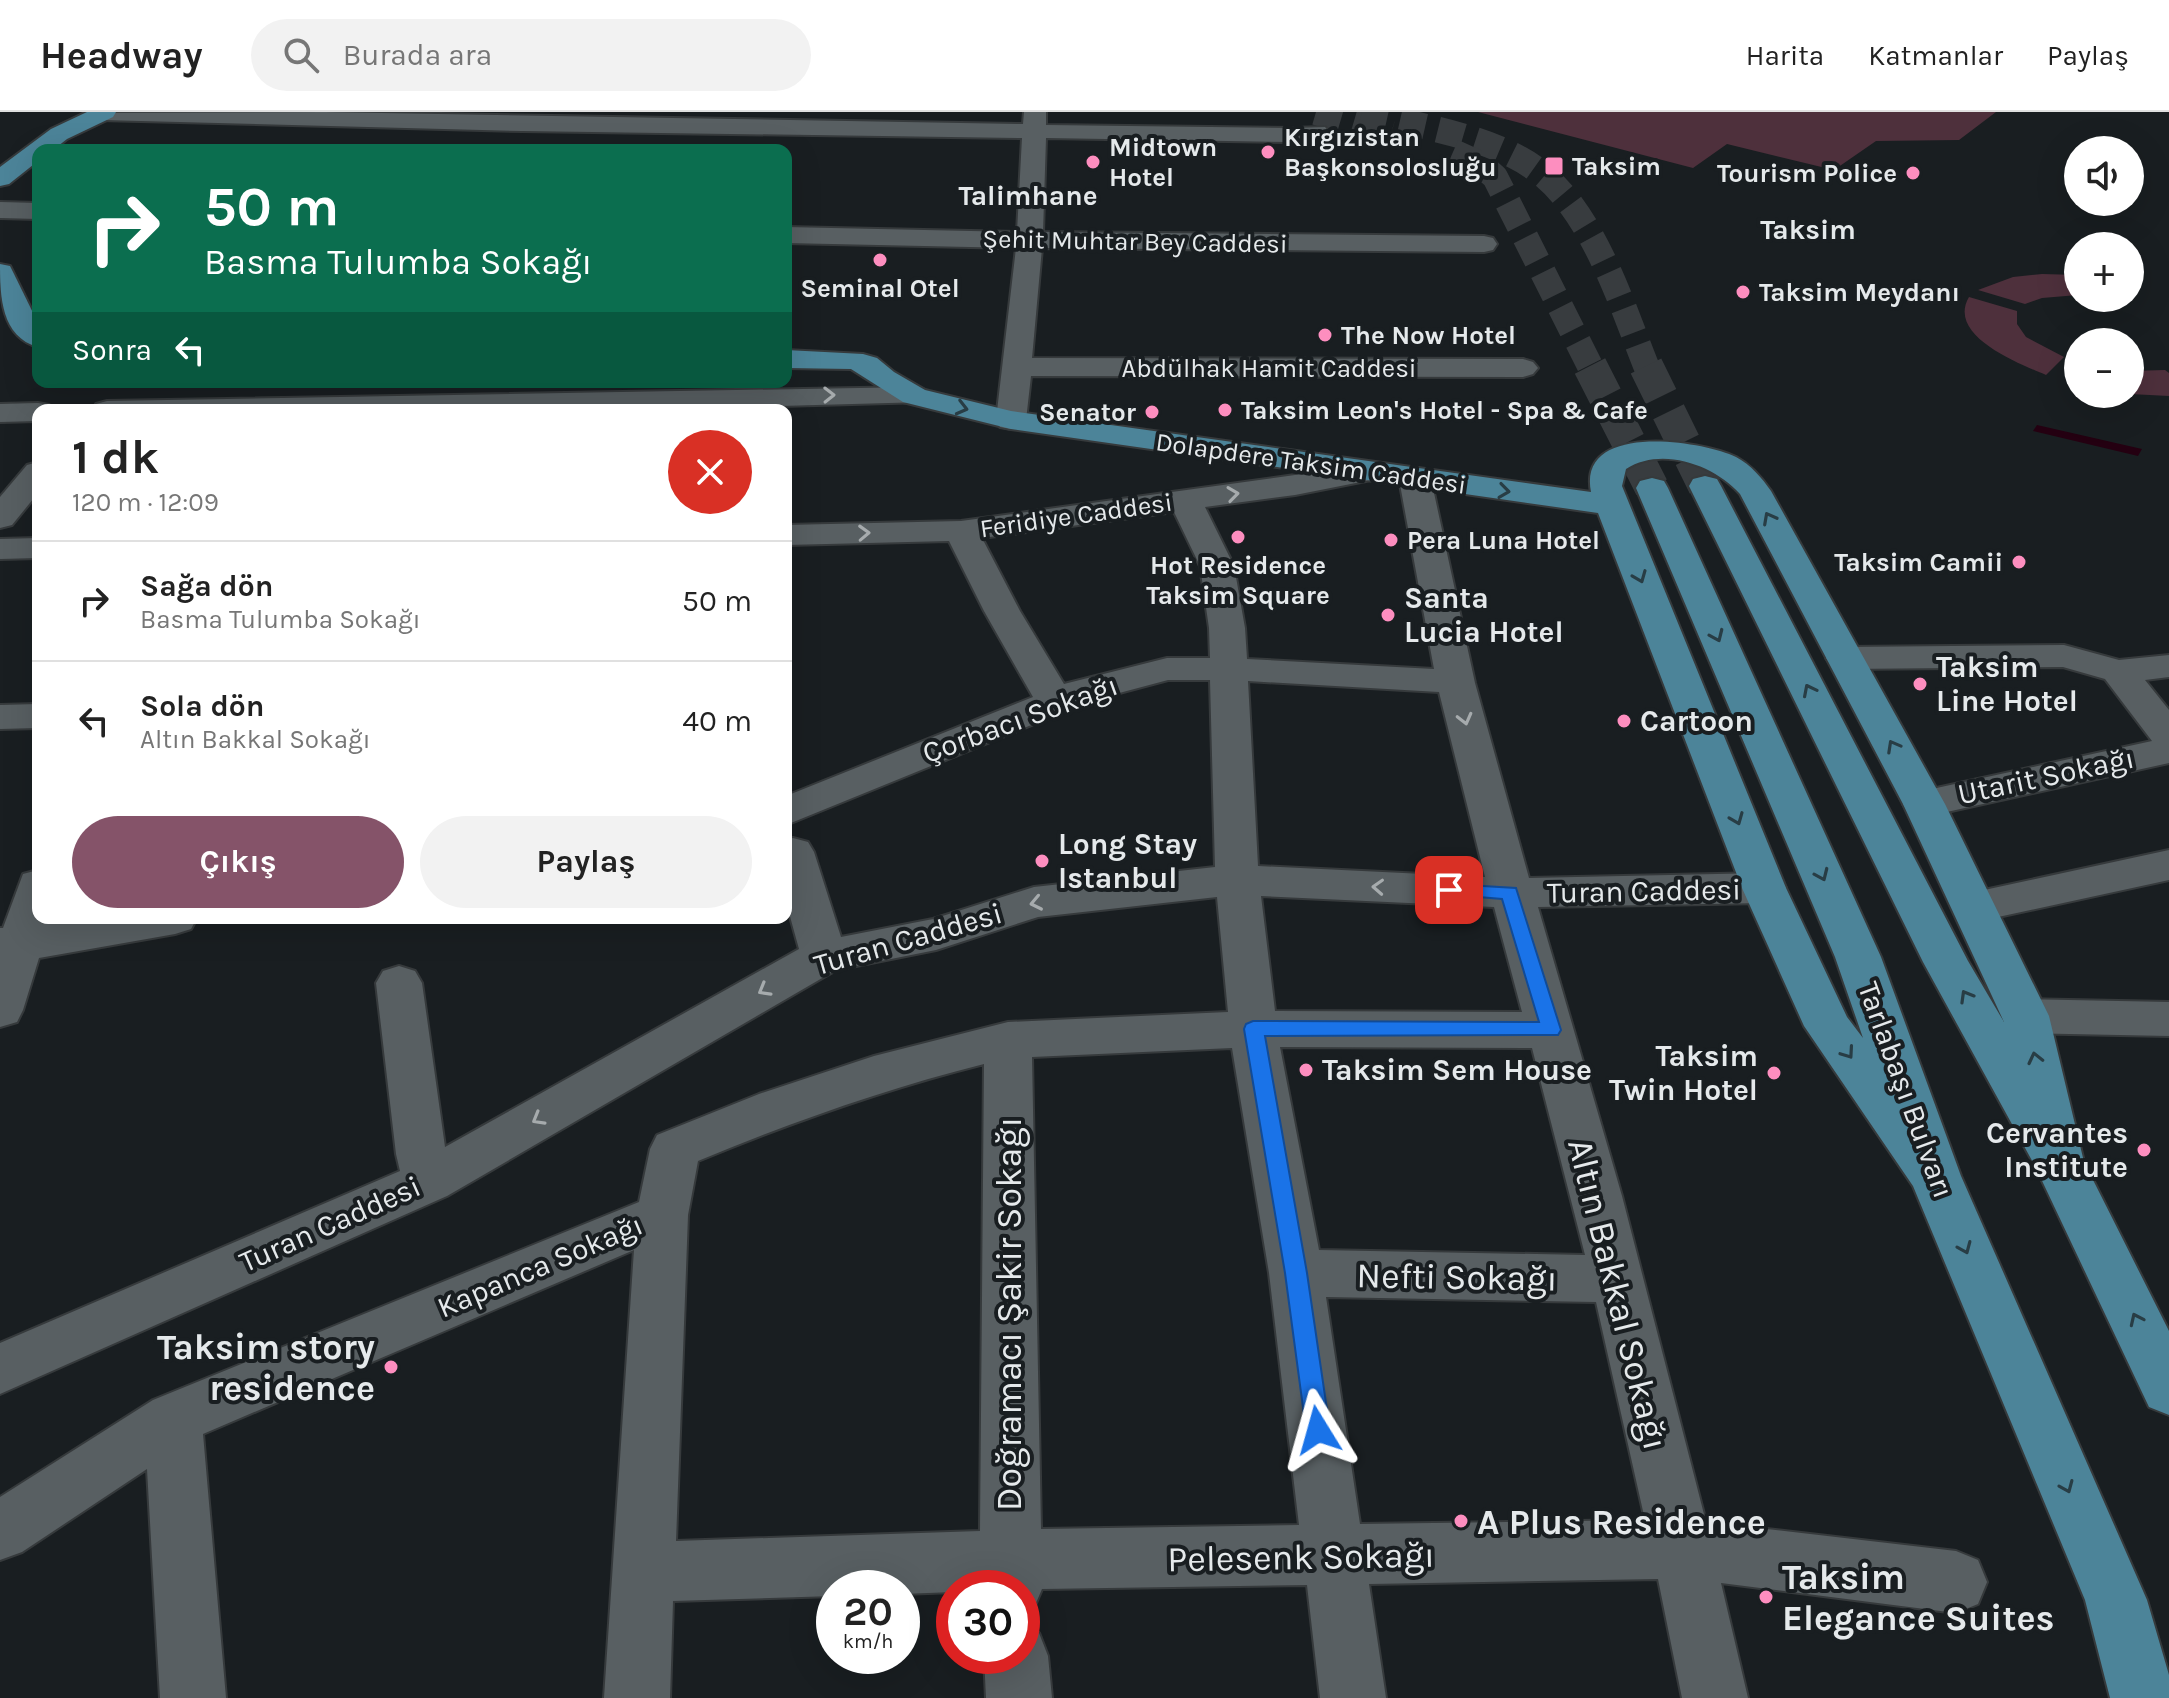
<!DOCTYPE html>
<html lang="tr">
<meta charset="utf-8">
<style>
:root{--surface:#fff;--page:#f2f2f2;--text:#222;--muted:#767676;--line:#e0e0e0;--accent:#855369}
body{margin:0;font-family:Karla,sans-serif;background:var(--page);color:var(--text);height:100vh;display:flex;flex-direction:column;font-size:30px;white-space:nowrap}
*{box-sizing:border-box;margin:0}
p{font-size:26px;color:var(--muted)}
.icon{flex:none;width:44px;height:44px;fill:none;stroke:currentColor;stroke-width:2;stroke-linecap:round;stroke-linejoin:round}
.map{position:relative;flex:1;overflow:hidden}
.panel{position:absolute;left:32px;top:292px;width:760px;height:520px;display:flex;flex-direction:column;background:var(--surface);border-radius:16px;box-shadow:0 8px 32px #0002}
.panel>*{flex:none}
.guide{position:absolute;left:32px;top:32px;width:760px;height:244px;border-radius:16px;box-shadow:0 8px 32px #0002;background:#0b6e4f;color:#fff;overflow:hidden}
.fabs{position:absolute;left:2064px;top:24px;display:grid;gap:16px}
.fabs a{display:grid;place-items:center;width:80px;height:80px;border-radius:50%;background:var(--surface);box-shadow:0 8px 32px #0002;font-size:40px}
.speed{position:absolute;left:816px;top:1458px;display:flex;gap:16px;font-size:40px;font-weight:700;text-align:center}
.speed>*{display:grid;place-content:center;width:104px;height:104px;border-radius:50%;background:var(--surface);box-shadow:0 8px 32px #0002;line-height:1}
.speed small{font-size:20px;font-weight:400}
.speed .limit{border:12px solid #d22;background:#fff;color:#111}
.pin{position:absolute;display:grid;place-items:center;width:68px;height:68px;color:#fff;margin:-34px;border-radius:16px;box-shadow:0 4px 12px #0006}
.me{position:absolute;width:88px;margin:-44px;rotate:352deg;stroke-linejoin:round;filter:drop-shadow(0 0 6px #0008)}
.turn{display:flex;align-items:center;gap:28px;height:168px;padding:0 40px;font-size:36px}
.turn .icon{width:104px;height:104px;stroke-width:2.5}
.turn b{display:block;font-size:56px;line-height:68px}
.then{display:flex;align-items:center;height:76px;padding:0 40px;background:#0003;gap:16px;font-size:30px}
.round{display:grid;place-items:center;flex:none;width:84px;height:84px;border-radius:42px;background:var(--page)}
.overview{display:flex;align-items:center;justify-content:space-between;height:136px;padding:0 40px}
h1{font-size:48px;font-weight:700;line-height:60px}
.button{display:flex;gap:16px;margin-top:auto;padding:16px 40px}
.button a{flex:1;height:92px;border-radius:48px;background:var(--accent);color:#fff;font-size:32px;font-weight:700;line-height:92px;text-align:center}
.button a+a{background:var(--page);color:var(--text)}
ul{padding:0;list-style:none}
li{display:flex;align-items:center;gap:24px;height:120px;padding:0 40px;border-top:2px solid var(--line)}
li div{flex:1}
li b{display:block;font-size:30px}
li em{font-style:normal}
header{display:flex;align-items:center;gap:48px;box-sizing:border-box;height:112px;padding:0 40px;background:var(--surface);border-bottom:2px solid var(--line)}
header strong{font-size:38px}
nav{display:flex;gap:44px;margin-inline-start:auto;font-size:28px}
.search{width:560px;height:72px;background:var(--page);display:flex;align-items:center;gap:20px;box-sizing:border-box;padding:0 28px;border-radius:44px;color:var(--muted);font-size:30px}
.map>svg:first-child{display:block}
.green{fill:#4e303c}
.water{fill:#240011}
.lines{fill:none;stroke-linecap:round;stroke-linejoin:round}
.major-tunnel-far1{stroke:#383c3f;stroke-width:26;stroke-dasharray:26 13;stroke-linecap:butt}
.major-tunnel{stroke:#383c3f;stroke-width:34;stroke-dasharray:34 17;stroke-linecap:butt}
.minor-casing{stroke:#363a3c;stroke-width:4}
.major-casing{stroke:#363a3c;stroke-width:4}
.minor{fill:#585f62;fill-rule:evenodd}
.major{fill:#4c8499;fill-rule:evenodd}
.oneway{stroke:#a6abad}
.oneway2{stroke:#283d45}
.route{fill:#1a73e8;stroke:#114b97;stroke-width:2}
.poi-dot{fill:#fd8ebf;stroke:#191e21;stroke-width:3}
.labels{text-anchor:middle;stroke-width:8;stroke-linejoin:round;paint-order:stroke}
.far-poi-label{font-size:26px;font-weight:bold;fill:#e5e9eb;stroke:#191e21;text-anchor:start}
.far-street-label{font-size:26px;fill:#e5e9eb;stroke:#191e21}
.far-quarter-label{font-size:28px;font-weight:bold;fill:#e5e9eb;stroke:#191e21}
.poi-label{font-size:30px;font-weight:bold;fill:#e5e9eb;stroke:#191e21;text-anchor:start}
.street-label{font-size:30px;fill:#e5e9eb;stroke:#191e21}
.near-street-label{font-size:36px;fill:#e5e9eb;stroke:#191e21}
.near-poi-label{font-size:36px;font-weight:bold;fill:#e5e9eb;stroke:#191e21;text-anchor:start}
</style>
<header>
<strong>Headway</strong>
<div class="search"><svg class="icon" aria-label="search" viewBox="0 0 24 24"><circle cx="10" cy="10" r="6"/><path d="M15 15l6 6"/></svg>Burada ara</div>
<nav><a>Harita</a><a>Katmanlar</a><a>Paylaş</a></nav>
</header>
<div class="map">
<svg width="2169" height="1586" viewBox="0 0 2169 1586">
<rect width="100%" height="100%" fill="#191e21"/>
<g class="green">
<path d="M 1478,0 L 1996,0 L 1959,28 L 1876,29 L 1834,58 L 1727,32 L 1693,56 Z"/>
<path d="M 2042,162 L 2078,163 L 2078,183 L 2042,186 L 2025,192 L 1978,178 L 2013,165 Z"/>
<path d="M 1969,185 L 2017,199 L 2017,212 L 2026,225 L 2064,245 L 2046,263 C 2020,252 1946,224 1969,185 Z"/>
<path d="M 2165,258 L 2169,261 L 2169,284 L 2130,282 L 2130,259 Z"/>
</g>
<path class="water" d="M 2037,313 L 2142,337 L 2138,344 L 2033,319 Z"/>
<g class="lines">
<g class="major-tunnel-far1">
<path d="M 1316,0 L 1391,22"/>
<path d="M 1362,0 C 1416,14 1492,24 1537,58 C 1593,99 1622,194 1647,256"/>
<path d="M 1453,40 L 1480,52 L 1495,65 L 1591,256"/>
</g>
<g class="major-tunnel">
<path d="M 1590,254 L 1652,376"/>
<path d="M 1646,254 L 1705,374"/>
</g>
<g class="minor-casing">
<g id="minor">
<path d="M 325,0 L 1023,12 L 1024,0 L 1046,0 L 1046,13 L 1292,16 L 1325,15 L 1329,20 L 1325,25 L 1292,30 L 1046,26 L 1043,120 L 1484,124 L 1493,126 L 1497,132 L 1493,138 L 1484,140 L 1042,136 L 1032,246 L 1523,247 L 1533,250 L 1538,256 L 1533,262 L 1523,265 L 1031,264 L 1026,308 L 1022,315 L 1011,317 L 1000,315 L 996,308 L 1016,136 L 786,131 L 786,115 L 1017,120 L 1022,26 L 522,19 L 102,8 L 94,6 L 91,1 Z"/>
<path d="M 0,90 L 38,91 L 38,107 L 0,106 Z"/>
<path d="M 914,275 L 925,278 L 929,284 L 925,290 L 632,298 L 92,298 L 96,292 L 107,289 Z"/>
<path d="M 38,291 L 49,293 L 52,298 L 38,298 L 38,309 L 0,310 L 0,292 Z"/>
<path d="M 38,350 L 38,381 L 12,413 L 0,416 L 0,385 L 27,353 Z"/>
<path d="M 1365,350 L 1376,353 L 1381,360 L 1376,367 L 1295,383 L 1205,395 L 1234,454 L 1245,516 L 1247,547 L 1434,557 L 1399,367 L 1404,360 L 1415,357 L 1426,360 L 1431,367 L 1475,571 L 1529,766 L 1764,761 L 1779,765 L 1786,776 L 1779,787 L 1764,791 L 1538,795 L 1622,1084 L 1706,1410 L 1956,1439 L 1978,1448 L 1987,1470 L 1978,1492 L 1956,1501 L 1721,1471 L 1748,1586 L 1682,1586 L 1658,1467 L 1369,1472 L 1386,1586 L 1320,1586 L 1307,1473 L 1042,1477 L 1033,1498 L 1022,1502 L 1022,1476 L 954,1476 L 954,1480 L 902,1482 L 902,1476 L 834,1476 L 834,1484 L 673,1489 L 670,1586 L 604,1586 L 634,1138 L 203,1322 L 226,1586 L 160,1586 L 147,1357 L 22,1440 L 0,1448 L 0,1385 L 153,1288 L 639,1090 L 650,1037 L 657,1023 L 759,982 L 874,944 L 1008,910 L 1228,900 L 1217,785 L 1038,805 L 936,838 L 836,858 L 447,1084 L 0,1282 L 0,1231 L 400,1059 L 396,1042 L 376,871 L 383,859 L 399,854 L 415,859 L 422,871 L 445,1035 L 799,837 L 786,790 L 786,728 L 793,726 L 808,730 L 814,740 L 841,825 L 933,807 L 1034,775 L 1215,755 L 1210,568 L 1168,568 L 1093,588 L 786,713 L 786,684 L 1033,585 L 984,499 L 949,429 L 786,433 L 786,413 L 961,409 L 1295,363 ZM 1174,400 L 1200,454 L 1209,516 L 1210,546 L 1167,546 L 1064,572 L 1020,499 L 982,426 ZM 1248,569 L 1439,580 L 1485,765 L 1258,754 ZM 1261,784 L 1494,795 L 1522,900 L 1275,899 ZM 1280,935 L 1532,936 L 1585,1143 L 1319,1138 ZM 1232,936 L 1269,1161 L 1299,1413 L 1041,1417 L 1032,945 ZM 984,952 L 980,1419 L 676,1429 L 688,1103 L 698,1049 C 792,1010 885,977 984,952 ZM 1326,1185 L 1596,1190 L 1645,1408 L 1360,1412 Z"/>
<path d="M 38,426 L 38,446 L 0,447 L 0,427 Z"/>
<path d="M 2064,533 L 2119,548 L 2169,543 L 2169,565 L 2145,568 L 2169,598 L 2169,651 L 1924,705 L 1909,702 L 1903,692 L 1909,682 L 2152,629 L 2105,567 L 2063,555 L 1845,557 L 1832,554 L 1826,546 L 1832,538 L 1845,535 Z"/>
<path d="M 38,592 L 38,616 L 0,617 L 0,593 Z"/>
<path d="M 2169,738 L 2169,768 L 1975,810 L 1959,806 L 1953,795 L 1959,784 L 1975,780 Z"/>
<path d="M 38,758 L 38,806 L 50,806 L 48,812 L 84,806 L 197,806 L 191,817 L 175,822 L 39,846 L 23,898 L 17,910 L 0,915 L 0,816 L 3,816 L 23,762 Z"/>
<path d="M 2026,887 L 2169,890 L 2169,924 L 2026,921 L 2009,916 L 2003,904 L 2009,892 Z"/>
<path d="M 1022,1514 L 1039,1521 L 1048,1544 L 1052,1586 L 986,1586 L 984,1544 L 1022,1544 Z"/>
</g>
</g>
<g class="major-casing">
<g id="major">
<path d="M 87,0 L 116,0 L 113,5 L 67,27 L 53,38 L 38,38 L 38,49 L 9,72 L 0,74 L 0,55 L 51,17 Z"/>
<path d="M 0,152 L 10,154 L 13,160 L 38,211 L 38,235 C 1,225 0,184 0,152 Z"/>
<path d="M 786,238 L 863,242 L 877,246 L 894,260 L 925,278 L 1011,299 L 1591,380 C 1577,310 1700,328 1736,345 C 1751,353 1762,366 1771,379 L 1945,692 L 2049,904 L 2084,1050 L 2169,1219 L 2169,1303 L 2149,1295 L 2036,1056 L 1923,850 L 1689,374 L 1693,367 L 1705,364 L 1717,367 L 1721,374 L 1968,849 L 2004,910 L 1903,692 L 1740,382 C 1714,353 1662,334 1626,357 L 1622,374 L 1786,776 L 1847,905 L 1863,926 L 1835,845 L 1636,376 L 1640,369 L 1652,366 L 1664,369 L 1668,376 L 1881,845 L 1961,1064 L 2147,1488 L 2169,1563 L 2169,1586 L 2110,1586 L 2085,1488 L 1913,1074 L 1804,914 L 1742,776 L 1598,401 L 1011,317 L 903,290 L 851,257 L 786,256 Z"/>
</g>
</g>
<use href="#minor" class="minor"/>
<use href="#major" class="major"/>
</g>
<defs><path id="oneway-chevron" d="M-2-3.5L2.5 0L-2 3.5" fill="none" stroke-width="1.6" stroke-linecap="round" stroke-linejoin="round" transform="scale(2)"/></defs>
<g class="oneway">
<use href="#oneway-chevron" transform="translate(829 283) rotate(-1)"/>
<use href="#oneway-chevron" transform="translate(1233 382) rotate(-8)"/>
<use href="#oneway-chevron" transform="translate(864 421) rotate(-2)"/>
<use href="#oneway-chevron" transform="translate(1465 607) rotate(76)"/>
<use href="#oneway-chevron" transform="translate(1378 775) rotate(-177)"/>
<use href="#oneway-chevron" transform="translate(1036 791) rotate(168)"/>
<use href="#oneway-chevron" transform="translate(764 878) rotate(150)"/>
<use href="#oneway-chevron" transform="translate(538 1007) rotate(150)"/>
</g>
<g class="oneway2">
<use href="#oneway-chevron" transform="translate(962 296) rotate(14)"/>
<use href="#oneway-chevron" transform="translate(1504 379) rotate(8)"/>
<use href="#oneway-chevron" transform="translate(1769 406) rotate(-118)"/>
<use href="#oneway-chevron" transform="translate(1640 465) rotate(68)"/>
<use href="#oneway-chevron" transform="translate(1717 524) rotate(66)"/>
<use href="#oneway-chevron" transform="translate(1809 578) rotate(-117)"/>
<use href="#oneway-chevron" transform="translate(1893 634) rotate(-119)"/>
<use href="#oneway-chevron" transform="translate(1737 707) rotate(68)"/>
<use href="#oneway-chevron" transform="translate(1822 763) rotate(66)"/>
<use href="#oneway-chevron" transform="translate(1966 884) rotate(-120)"/>
<use href="#oneway-chevron" transform="translate(1848 941) rotate(55)"/>
<use href="#oneway-chevron" transform="translate(2035 946) rotate(-103)"/>
<use href="#oneway-chevron" transform="translate(1965 1136) rotate(67)"/>
<use href="#oneway-chevron" transform="translate(2136 1207) rotate(-115)"/>
<use href="#oneway-chevron" transform="translate(2067 1375) rotate(67)"/>
</g>
<path class="route" d="M 1449,772 L 1516,776 L 1561,918 L 1558,923 L 1265,924 L 1307,1161 L 1330,1318 L 1326,1326 L 1318,1329 L 1309,1326 L 1306,1318 L 1285,1161 L 1244,917 L 1246,912 L 1253,909 L 1539,910 L 1502,787 L 1442,782 L 1440,778 L 1442,774 Z"/>
<g class="poi-dot">
<circle cx="1268" cy="40" r="8"/>
<circle cx="1093" cy="50" r="8"/>
<rect x="1544" y="44" width="20" height="20" rx="4"/>
<circle cx="1913" cy="61" r="8"/>
<circle cx="880" cy="148" r="8"/>
<circle cx="1743" cy="180" r="8"/>
<circle cx="1325" cy="223" r="8"/>
<circle cx="1225" cy="298" r="8"/>
<circle cx="1152" cy="300" r="8"/>
<circle cx="1238" cy="425" r="8"/>
<circle cx="1391" cy="428" r="8"/>
<circle cx="2019" cy="450" r="8"/>
<circle cx="1388" cy="503" r="8"/>
<circle cx="1920" cy="572" r="8"/>
<circle cx="1624" cy="609" r="8"/>
<circle cx="1042" cy="749" r="8"/>
<circle cx="1306" cy="958" r="8"/>
<circle cx="1774" cy="961" r="8"/>
<circle cx="2144" cy="1038" r="8"/>
<circle cx="391" cy="1255" r="8"/>
<circle cx="1461" cy="1409" r="8"/>
<circle cx="1766" cy="1485" r="8"/>
</g>
<g class="labels">
<g class="far-poi-label">
<text x="1284" y="34">Kırgızistan<tspan x="1284" dy="30">Başkonsolosluğu</tspan></text>
<text x="1109" y="44">Midtown<tspan x="1109" dy="30">Hotel</tspan></text>
<text x="1572" y="63">Taksim</text>
<text x="1897" y="70" text-anchor="end">Tourism Police</text>
<text x="880" y="185" text-anchor="middle">Seminal Otel</text>
<text x="1759" y="189">Taksim Meydanı</text>
<text x="1341" y="232">The Now Hotel</text>
<text x="1241" y="307">Taksim Leon's Hotel - Spa &amp; Cafe</text>
<text x="1136" y="309" text-anchor="end">Senator</text>
<text x="1407" y="437">Pera Luna Hotel</text>
<text x="2003" y="459" text-anchor="end">Taksim Camii</text>
<text x="1238" y="462" text-anchor="middle">Hot Residence<tspan x="1238" dy="30">Taksim Square</tspan></text>
</g>
<g class="far-street-label">
<text transform="translate(1135 129) rotate(1)" y="9">Şehit Muhtar Bey Caddesi</text>
<text x="1269" y="265">Abdülhak Hamit Caddesi</text>
<text transform="translate(1311 351) rotate(8)" y="9">Dolapdere Taksim Caddesi</text>
<text transform="translate(1076 403) rotate(-8)" y="9">Feridiye Caddesi</text>
</g>
<g class="far-quarter-label">
<text x="1028" y="93">Talimhane</text>
<text x="1808" y="127">Taksim</text>
</g>
<g class="poi-label">
<text x="1404" y="496">Santa<tspan x="1404" dy="34">Lucia Hotel</tspan></text>
<text x="1936" y="565">Taksim<tspan x="1936" dy="34">Line Hotel</tspan></text>
<text x="1640" y="619">Cartoon</text>
<text x="1058" y="742">Long Stay<tspan x="1058" dy="34">Istanbul</tspan></text>
<text x="1758" y="954" text-anchor="end">Taksim<tspan x="1758" dy="34">Twin Hotel</tspan></text>
<text x="1322" y="968">Taksim Sem House</text>
<text x="2128" y="1031" text-anchor="end">Cervantes<tspan x="2128" dy="34">Institute</tspan></text>
</g>
<g class="street-label">
<text transform="translate(1020 607) rotate(-20)" y="10">Çorbacı Sokağı</text>
<text transform="translate(2046 664) rotate(-12)" y="10">Utarit Sokağı</text>
<text transform="translate(1644 779) rotate(-1)" y="10">Turan Caddesi</text>
<text transform="translate(908 827) rotate(-16)" y="10">Turan Caddesi</text>
<text transform="translate(1906 978) rotate(70)" y="10">Tarlabaşı Bulvarı</text>
<text transform="translate(330 1112) rotate(-24)" y="10">Turan Caddesi</text>
<text transform="translate(540 1154) rotate(-23)" y="10">Kapanca Sokağı</text>
</g>
<g class="near-street-label">
<text transform="translate(1457 1164) rotate(1)" y="13">Nefti Sokağı</text>
<text transform="translate(1619 1182) rotate(76)" y="13">Altın Bakkal Sokağı</text>
<text transform="translate(1008 1202) rotate(-90)" y="13">Doğramacı Şakir Sokağı</text>
<text transform="translate(1301 1444) rotate(-1)" y="13">Pelesenk Sokağı</text>
</g>
<g class="near-poi-label">
<text x="375" y="1247" text-anchor="end">Taksim story<tspan x="375" dy="41">residence</tspan></text>
<text x="1477" y="1422">A Plus Residence</text>
<text x="1782" y="1477">Taksim<tspan x="1782" dy="41">Elegance Suites</tspan></text>
</g>
</g>
</svg>
<div class="fabs">
<a><svg class="icon" aria-label="sound" viewBox="0 0 24 24"><path d="M4 9h4l5-4v14l-5-4H4zM17 9q2 3 0 6"/></svg></a>
<a>+</a>
<a>−</a>
</div>
<div class="speed"><div>20<small>km/h</small></div><div class="limit">30</div></div>
<div class="pin" style="left:1449px;top:778px;background:#d93025"><svg class="icon" aria-label="arrive" viewBox="0 0 24 24"><path d="M6 21V4h12l-3 4 3 4H6"/></svg></div>
<svg class="me" style="left:1318px;top:1318px" viewBox="-20 -20 40 40"><path d="M0-17L14 15 0 8-14 15z" fill="#1a73e8" stroke="#fff" stroke-width="4"/></svg>
<div class="guide">
<div class="turn"><svg class="icon" aria-label="right" viewBox="0 0 24 24"><path d="M7 20v-9h11M14 6l5 5-5 5"/></svg><div><b>50 m</b>Basma Tulumba Sokağı</div></div>
<div class="then">Sonra<svg class="icon" aria-label="left" viewBox="0 0 24 24"><path d="M17 20v-9H6M10 6l-5 5 5 5"/></svg></div>
</div>
<section class="panel">
<div class="overview"><div><h1>1 dk</h1><p>120 m · 12:09</p></div><a class="round" style="background:#d93025;color:#fff"><svg class="icon" aria-label="close" viewBox="0 0 24 24"><path d="M6 6l12 12M18 6L6 18"/></svg></a></div>
<ul>
<li><svg class="icon" aria-label="right" viewBox="0 0 24 24"><path d="M7 20v-9h11M14 6l5 5-5 5"/></svg><div><b>Sağa dön</b><p>Basma Tulumba Sokağı</p></div><em>50 m</em></li>
<li><svg class="icon" aria-label="left" viewBox="0 0 24 24"><path d="M17 20v-9H6M10 6l-5 5 5 5"/></svg><div><b>Sola dön</b><p>Altın Bakkal Sokağı</p></div><em>40 m</em></li>
</ul>
<div class="button"><a>Çıkış</a><a>Paylaş</a></div>
</section>
</div>
